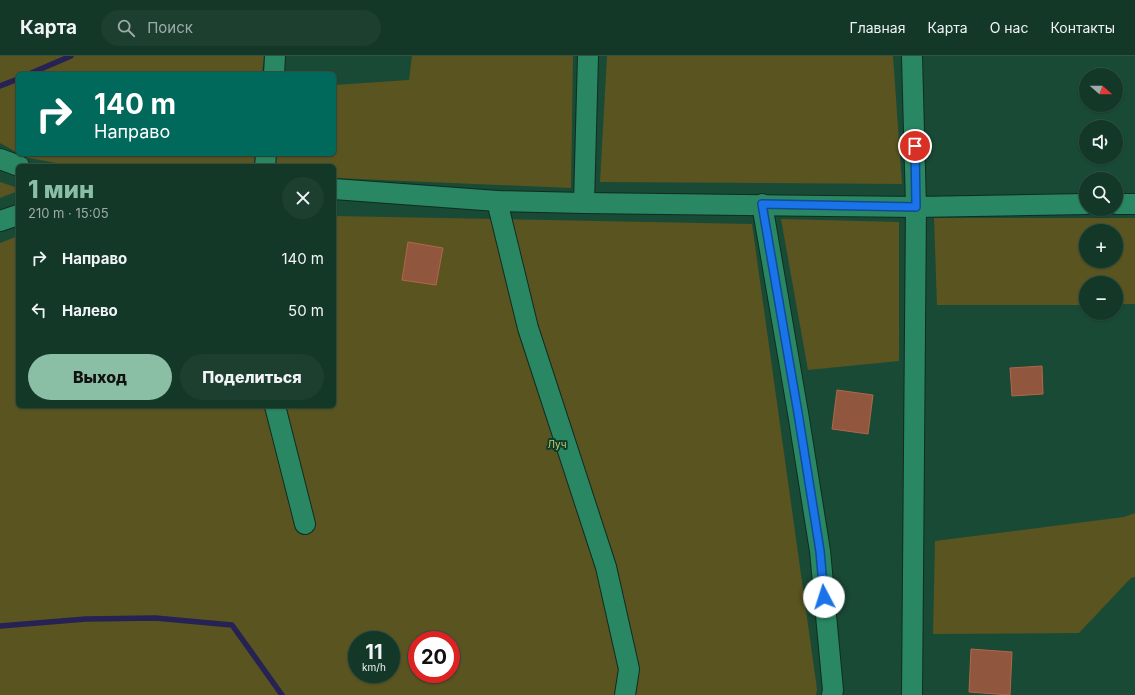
<!DOCTYPE html>
<html lang="ru">
<meta charset="utf-8">
<style>
:root{--surface:#133828;--page:#1c3f30;--text:#f1f3f6;--muted:#9daca8;--line:#325245;--accent:#8abfa5}
body{margin:0;font-family:Inter,sans-serif;background:var(--page);color:var(--text);height:100vh;display:flex;flex-direction:column;font-size:15px;white-space:nowrap}
*{box-sizing:border-box;margin:0}
p{font-size:13px;color:var(--muted)}
.icon{flex:none;width:22px;height:22px;fill:none;stroke:currentColor;stroke-width:2;stroke-linecap:round;stroke-linejoin:round}
.map{position:relative;flex:1;overflow:hidden}
.panel{position:absolute;left:16px;top:108px;width:320px;height:244px;display:flex;flex-direction:column;background:var(--surface);border-radius:6px;box-shadow:0 1px 3px #0004,0 0 0 1px var(--line)}
.panel>*{flex:none}
.banner{position:absolute;left:16px;top:16px;width:320px;height:84px;border-radius:6px;box-shadow:0 1px 3px #0004,0 0 0 1px var(--line);background:#00695c;color:#fff;overflow:hidden}
.needle{width:26px;rotate:110deg}
.tools{position:absolute;left:1079px;top:12px;display:grid;gap:8px}
.tools a{display:grid;place-items:center;width:44px;height:44px;border-radius:50%;background:var(--surface);box-shadow:0 1px 3px #0004,0 0 0 1px var(--line);font-size:20px}
.speed{position:absolute;left:348px;top:575px;display:flex;gap:8px;font-size:20px;font-weight:700;text-align:center}
.speed>*{display:grid;place-content:center;width:52px;height:52px;border-radius:50%;background:var(--surface);box-shadow:0 1px 3px #0004,0 0 0 1px var(--line);line-height:1}
.speed small{font-size:10px;font-weight:400}
.speed .limit{border:6px solid #d22;background:#fff;color:#111}
.pin{position:absolute;display:grid;place-items:center;width:34px;height:34px;color:#fff;margin:-17px;border:2px solid #fff;border-radius:50%;box-shadow:0 1px 4px #0007}
.me{position:absolute;width:44px;margin:-22px;rotate:355deg;stroke-linejoin:round;filter:drop-shadow(0 0 3px #0008)}
.turn{display:flex;align-items:center;gap:14px;height:84px;padding:0 12px;font-size:18px}
.turn .icon{width:52px;height:52px;stroke-width:2.5}
.turn b{display:block;font-size:28px;line-height:34px}
.round{display:grid;place-items:center;flex:none;width:42px;height:42px;border-radius:21px;background:var(--page)}
.headline{display:flex;align-items:center;justify-content:space-between;height:68px;padding:0 12px}
h1{font-size:24px;font-weight:800;line-height:30px;color:var(--accent)}
.button{display:flex;gap:8px;margin-top:auto;padding:8px 12px}
.button a{flex:1;height:46px;border-radius:24px;background:var(--accent);color:#111;font-size:16px;font-weight:800;line-height:46px;text-align:center}
.button a+a{background:var(--page);color:var(--text)}
ul{padding:0;list-style:none}
li{display:flex;align-items:center;gap:12px;height:52px;padding:0 12px}
li div{flex:1}
li b{display:block;font-size:15px}
li em{font-style:normal}
header{display:flex;align-items:center;gap:24px;box-sizing:border-box;height:56px;padding:0 20px;background:var(--surface);border-bottom:1px solid var(--line)}
header strong{font-size:19px}
nav{display:flex;gap:22px;margin-inline-start:auto;font-size:14px}
.search{width:280px;height:36px;background:var(--page);display:flex;align-items:center;gap:10px;box-sizing:border-box;padding:0 14px;border-radius:22px;color:var(--muted);font-size:15px}
.map>svg:first-child{display:block}
.green{fill:#5a5420;fill-rule:evenodd}
.lines{fill:none;stroke-linecap:round;stroke-linejoin:round}
.stream{stroke:#262253;stroke-width:5.5}
.building{fill:#91563e;stroke:#b16748}
.minor-casing{stroke:#102c20;stroke-width:22}
.minor{stroke:#298863;stroke-width:20}
.route-casing{stroke:#114b97;stroke-width:10}
.route{stroke:#1a73e8;stroke-width:7}
.labels{text-anchor:middle;stroke-width:4;stroke-linejoin:round;paint-order:stroke}
.park-label{font-size:10px;fill:#d0c567;stroke:#0c3f2b}
</style>
<header>
<strong>Карта</strong>
<div class="search"><svg class="icon" aria-label="search" viewBox="0 0 24 24"><circle cx="10" cy="10" r="6"/><path d="M15 15l6 6"/></svg>Поиск</div>
<nav><a>Главная</a><a>Карта</a><a>О нас</a><a>Контакты</a></nav>
</header>
<div class="map">
<svg width="1135" height="639" viewBox="0 0 1135 639">
<rect width="100%" height="100%" fill="#194a36"/>
<g class="green">
<path d="M 0,0 L 264,0 L 262,18 L 18,18 L 18,97 L 0,87 Z"/>
<path d="M 412,0 L 573,0 L 571,132 L 334,122 L 334,110 L 272,110 L 273,98 L 334,98 L 334,29 L 409,24 Z"/>
<path d="M 607,0 L 893,0 L 902,128 L 600,126 Z"/>
<path d="M 19,98 L 255,98 L 254,110 L 72,110 L 24,101 Z"/>
<path d="M 0,126 L 18,132 L 18,135 L 0,142 Z"/>
<path d="M 334,160 L 752,168 L 817,633 L 816,639 L 0,639 L 0,187 L 18,180 L 18,350 L 334,350 ZM 357,584 L 391,584 L 391,618 L 357,618 ZM 417,584 L 451,584 L 451,618 L 417,618 Z"/>
<path d="M 934,162 L 1135,162 L 1135,248 L 1116,248 L 1116,227 L 1086,227 L 1086,249 L 937,249 ZM 1086,175 L 1116,175 L 1116,205 L 1086,205 Z"/>
<path d="M 781,163 L 899,166 L 899,305 L 808,314 Z"/>
<path d="M 1135,457 L 1135,521 L 1131,522 L 1079,577 L 933,578 L 935,485 L 1124,461 Z"/>
</g>
<g class="lines">
<g class="stream">
<path d="M 29,18 L 71,0"/>
<path d="M 0,30 L 18,23"/>
<path d="M 0,570 L 86,563 L 155,562 L 232,569 L 282,639"/>
</g>
</g>
<g class="building">
<path d="M 408,186 L 443,192 L 436,229 L 402,224 Z"/>
<path d="M 1042,310 L 1043,338 L 1012,340 L 1010,312 Z"/>
<path d="M 837,334 L 873,339 L 868,378 L 832,373 Z"/>
<path d="M 971,593 L 1012,596 L 1010,639 L 969,636 Z"/>
</g>
<g class="lines">
<g class="minor-casing">
<g id="minor">
<path d="M 912,0 L 916,151 L 912,639"/>
<path d="M 274,18 L 275,0"/>
<path d="M 0,103 L 19,110"/>
<path d="M 265,110 L 266,98"/>
<path d="M 334,133 L 497,145 L 584,147 L 916,151 L 1086,148"/>
<path d="M 497,145 L 528,272 L 606,511 L 629,613 L 625,639"/>
<path d="M 584,147 L 588,0"/>
<path d="M 762,148 L 798,357 L 820,495 L 833,634 L 832,639"/>
<path d="M 1116,148 L 1135,148"/>
<path d="M 0,165 L 18,159"/>
<path d="M 275,350 L 305,468"/>
</g>
</g>
<use href="#minor" class="minor"/>
</g>
<g class="lines">
<g class="route-casing">
<path id="route" d="M 824,541 L 820,495 L 798,357 L 762,148 L 916,151 L 915,90"/>
</g>
<use href="#route" class="route"/>
</g>
<g class="labels">
<g class="park-label">
<text x="557" y="392">Луч</text>
</g>
</g>
</svg>
<div class="tools">
<a><svg class="needle" viewBox="-14 -14 28 28"><path d="M0-13l5 13h-10z" fill="#e53935"/><path d="M0 13l5-13h-10z" fill="#9daca8"/></svg></a>
<a><svg class="icon" aria-label="sound" viewBox="0 0 24 24"><path d="M4 9h4l5-4v14l-5-4H4zM17 9q2 3 0 6"/></svg></a>
<a><svg class="icon" aria-label="search" viewBox="0 0 24 24"><circle cx="10" cy="10" r="6"/><path d="M15 15l6 6"/></svg></a>
<a>+</a>
<a>−</a>
</div>
<div class="speed"><div>11<small>km/h</small></div><div class="limit">20</div></div>
<div class="pin" style="left:915px;top:90px;background:#d93025"><svg class="icon" aria-label="arrive" viewBox="0 0 24 24"><path d="M6 21V4h12l-3 4 3 4H6"/></svg></div>
<svg class="me" style="left:824px;top:541px" viewBox="-20 -20 40 40"><circle r="19" fill="#fff"/><path d="M0-13L10 11 0 6-10 11z" fill="#1a73e8"/></svg>
<div class="banner">
<div class="turn"><svg class="icon" aria-label="right" viewBox="0 0 24 24"><path d="M7 20v-9h11M14 6l5 5-5 5"/></svg><div><b>140 m</b>Направо</div></div>
</div>
<section class="panel">
<div class="headline"><div><h1>1 мин</h1><p>210 m · 15:05</p></div><a class="round"><svg class="icon" aria-label="close" viewBox="0 0 24 24"><path d="M6 6l12 12M18 6L6 18"/></svg></a></div>
<ul>
<li><svg class="icon" aria-label="right" viewBox="0 0 24 24"><path d="M7 20v-9h11M14 6l5 5-5 5"/></svg><div><b>Направо</b></div><em>140 m</em></li>
<li><svg class="icon" aria-label="left" viewBox="0 0 24 24"><path d="M17 20v-9H6M10 6l-5 5 5 5"/></svg><div><b>Налево</b></div><em>50 m</em></li>
</ul>
<div class="button"><a>Выход</a><a>Поделиться</a></div>
</section>
</div>
